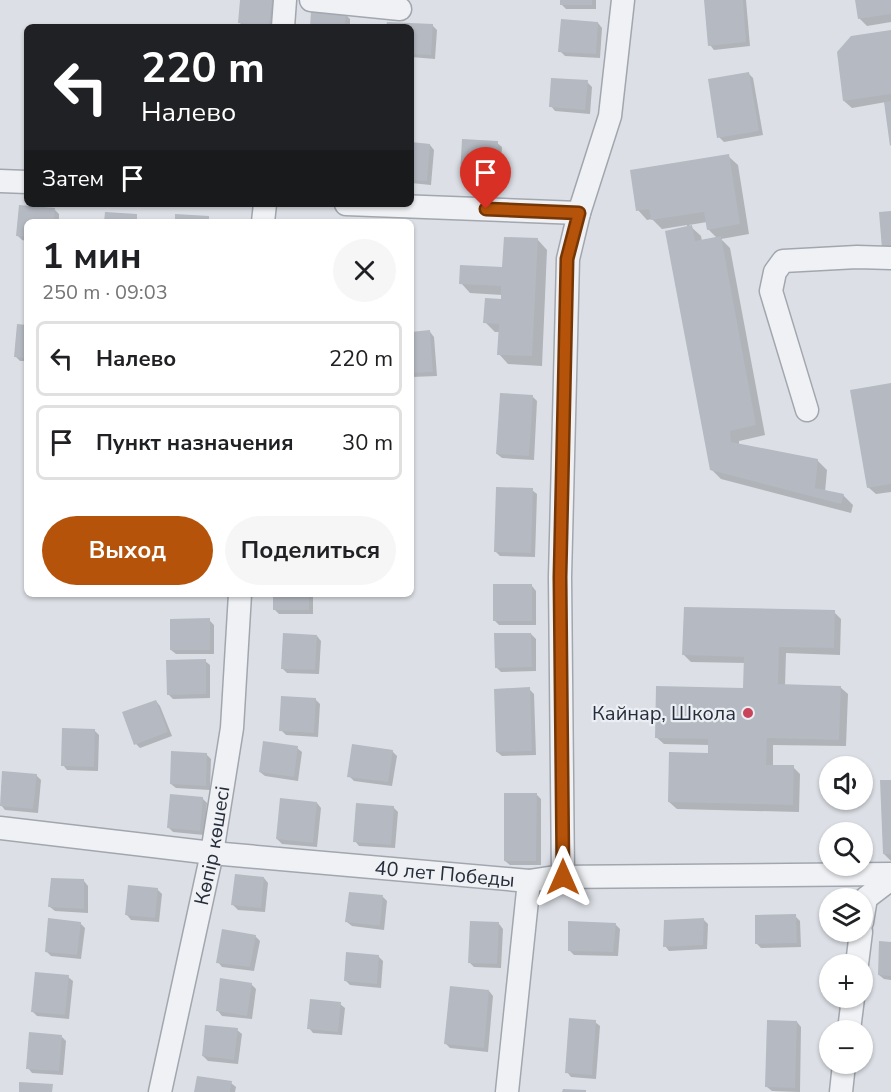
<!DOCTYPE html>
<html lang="ru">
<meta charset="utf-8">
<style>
:root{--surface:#fff;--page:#f6f6f6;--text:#202124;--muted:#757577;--line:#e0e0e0;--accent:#b45309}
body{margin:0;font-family:"Nunito Sans",sans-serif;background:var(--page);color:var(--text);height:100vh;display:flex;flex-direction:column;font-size:22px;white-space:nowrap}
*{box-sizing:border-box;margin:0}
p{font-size:20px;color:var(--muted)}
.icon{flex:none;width:33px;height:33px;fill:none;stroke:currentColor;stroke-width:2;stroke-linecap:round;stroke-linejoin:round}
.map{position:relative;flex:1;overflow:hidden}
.sheet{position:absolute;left:24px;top:219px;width:390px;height:378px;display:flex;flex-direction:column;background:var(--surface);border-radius:9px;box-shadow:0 2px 4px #0004}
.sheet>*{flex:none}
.top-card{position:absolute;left:24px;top:24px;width:390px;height:183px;border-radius:9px;box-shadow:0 2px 4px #0004;background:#202124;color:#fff;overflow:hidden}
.buttons{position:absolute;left:819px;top:756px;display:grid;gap:12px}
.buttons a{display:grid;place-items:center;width:54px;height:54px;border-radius:50%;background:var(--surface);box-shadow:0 2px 4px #0004;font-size:30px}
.pin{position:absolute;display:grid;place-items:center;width:51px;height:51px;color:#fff;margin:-62px -26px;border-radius:50% 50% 50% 0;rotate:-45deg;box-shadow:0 0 6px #0007}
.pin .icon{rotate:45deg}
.me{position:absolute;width:66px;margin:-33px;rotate:0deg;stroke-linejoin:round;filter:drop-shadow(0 0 4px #0008)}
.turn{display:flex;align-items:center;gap:21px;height:126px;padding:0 18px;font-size:27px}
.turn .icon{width:78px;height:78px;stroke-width:2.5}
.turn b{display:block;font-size:42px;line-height:51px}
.then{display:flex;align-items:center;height:57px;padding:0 18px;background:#0003;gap:12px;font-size:22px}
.round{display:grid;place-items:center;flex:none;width:63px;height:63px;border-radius:32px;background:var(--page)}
.summary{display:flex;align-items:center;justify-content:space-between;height:102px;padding:0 18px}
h1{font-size:36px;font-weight:700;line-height:45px}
.button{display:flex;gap:12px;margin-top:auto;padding:12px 18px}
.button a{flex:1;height:69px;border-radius:36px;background:var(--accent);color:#fff;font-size:24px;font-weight:700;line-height:69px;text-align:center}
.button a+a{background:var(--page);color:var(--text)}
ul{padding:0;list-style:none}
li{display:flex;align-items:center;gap:18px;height:75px;margin:0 12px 9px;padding:0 6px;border:3px solid var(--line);border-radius:9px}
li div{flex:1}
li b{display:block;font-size:22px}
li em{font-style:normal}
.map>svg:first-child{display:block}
.shadow{fill:#0003;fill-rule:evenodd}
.building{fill:#b4b9c2}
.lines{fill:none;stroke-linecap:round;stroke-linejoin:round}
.minor-casing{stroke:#a2a7af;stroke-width:25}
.minor{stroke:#eff1f4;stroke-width:22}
.route-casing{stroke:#753606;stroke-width:15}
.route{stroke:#b45309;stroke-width:10}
.poi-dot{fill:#c94359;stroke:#ebeff4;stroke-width:2}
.labels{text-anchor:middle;stroke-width:4.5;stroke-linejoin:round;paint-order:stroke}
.poi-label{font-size:20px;fill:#262e3b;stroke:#ebeff4;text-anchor:end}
.street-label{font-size:20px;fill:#262e3b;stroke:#ebeff4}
</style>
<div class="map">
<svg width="891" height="1092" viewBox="0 0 891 1092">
<rect width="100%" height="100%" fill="#dce0e6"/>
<g class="shadow">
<path d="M 242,0 L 273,0 L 276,3 L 274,27 L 244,27 L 239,22 Z"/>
<path d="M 561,0 L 596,0 L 596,9 L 566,9 L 561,4 Z"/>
<path d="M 706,0 L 746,0 L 750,46 L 714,50 L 710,45 Z"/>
<path d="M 857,0 L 891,0 L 891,22 L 867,26 L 859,18 Z"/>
<path d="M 345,14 L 350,19 L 350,27 L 312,27 Z"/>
<path d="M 598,23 L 602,28 L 600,58 L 565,56 L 560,51 Z"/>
<path d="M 432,25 L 437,30 L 435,59 L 411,57 L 411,27 L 388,27 Z"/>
<path d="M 891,31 L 891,145 L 886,102 L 852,108 L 844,101 Z"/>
<path d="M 749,74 L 753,78 L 763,135 L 724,142 L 719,137 Z"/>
<path d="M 587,82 L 592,87 L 590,114 L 555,111 L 551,106 Z"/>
<path d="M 497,143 L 502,147 L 500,182 L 466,180 L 461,176 Z"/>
<path d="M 411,144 L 430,145 L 434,150 L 431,185 L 411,183 Z"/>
<path d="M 728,156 L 738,165 L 749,234 L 721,239 L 730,248 L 765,435 L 739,441 L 739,445 L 817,460 L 827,470 L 825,492 L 843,495 L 853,505 L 851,513 L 721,479 L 711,469 L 687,225 L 662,229 L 652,219 L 647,220 L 638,210 ZM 707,222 L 708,229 L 717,238 L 702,241 L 701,236 L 689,225 Z"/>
<path d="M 20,207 L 55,210 L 59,214 L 59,222 L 27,222 L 27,241 L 22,240 L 18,236 Z"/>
<path d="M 538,240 L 547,250 L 542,366 L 508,364 L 499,354 L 500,332 L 495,332 L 485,322 L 502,300 L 502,295 L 470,293 L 461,283 L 504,268 Z"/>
<path d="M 27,327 L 27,361 L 20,361 L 15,356 Z"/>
<path d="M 430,332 L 434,337 L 437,376 L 411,377 L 411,333 Z"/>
<path d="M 891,385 L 891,492 L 876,494 L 868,487 Z"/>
<path d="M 533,397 L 537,401 L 534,460 L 502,458 L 497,454 Z"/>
<path d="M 532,490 L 537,494 L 535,557 L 500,556 L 496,552 Z"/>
<path d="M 532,586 L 536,591 L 536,625 L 499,625 L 494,620 Z"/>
<path d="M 274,594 L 313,594 L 313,614 L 279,614 L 274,609 Z"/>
<path d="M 834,612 L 841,619 L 840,655 L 786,653 L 785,686 L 840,687 L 848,694 L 846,746 L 773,745 L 773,766 L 793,767 L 800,774 L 799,812 L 677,809 L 669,802 L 709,755 L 709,745 L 664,744 L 656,737 L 745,690 L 746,663 L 691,662 L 684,655 Z"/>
<path d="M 209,620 L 214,625 L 214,654 L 176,654 L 171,650 Z"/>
<path d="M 531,634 L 536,639 L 536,671 L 501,672 L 496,667 Z"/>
<path d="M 317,636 L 321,641 L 319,674 L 287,673 L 282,668 Z"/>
<path d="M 205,661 L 210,665 L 210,698 L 173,699 L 168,694 Z"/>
<path d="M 529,689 L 534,694 L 536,755 L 502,756 L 497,752 Z"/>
<path d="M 315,699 L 320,704 L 318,737 L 286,735 L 281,730 Z"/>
<path d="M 156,701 L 160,706 L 172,736 L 140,748 L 136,744 Z"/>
<path d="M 94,730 L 99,735 L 98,771 L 67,770 L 63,765 Z"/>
<path d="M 297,748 L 302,752 L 298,781 L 265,776 L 260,772 Z"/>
<path d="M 392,751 L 397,756 L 392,786 L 354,781 L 349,776 Z"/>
<path d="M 206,754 L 211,759 L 210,790 L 176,788 L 171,784 Z"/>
<path d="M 36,775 L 41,780 L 38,813 L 5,810 L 1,805 Z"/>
<path d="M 891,781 L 891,861 L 884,854 Z"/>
<path d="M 536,794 L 541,799 L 541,865 L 510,865 L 505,861 Z"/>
<path d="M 202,798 L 207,803 L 204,835 L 173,832 L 168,827 Z"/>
<path d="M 317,803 L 321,808 L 317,847 L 282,844 L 277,839 Z"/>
<path d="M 393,807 L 398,812 L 395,848 L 359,846 L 355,841 Z"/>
<path d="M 264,878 L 268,883 L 265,912 L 238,910 L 233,905 Z"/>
<path d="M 84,881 L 88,886 L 88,913 L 55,911 L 50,907 Z"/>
<path d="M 157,889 L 162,894 L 159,922 L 131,920 L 127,915 Z"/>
<path d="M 383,897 L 387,901 L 384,930 L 352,926 L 347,922 Z"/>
<path d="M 795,916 L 800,921 L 801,947 L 761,948 L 756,943 Z"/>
<path d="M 704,920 L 708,924 L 707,949 L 669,951 L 665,946 Z"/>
<path d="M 80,923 L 85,928 L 81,959 L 51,956 L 46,951 Z"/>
<path d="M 499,924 L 503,929 L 501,968 L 474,967 L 469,962 Z"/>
<path d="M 615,924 L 620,929 L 618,956 L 574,955 L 569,950 Z"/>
<path d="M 255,936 L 260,941 L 254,971 L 222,967 L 218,962 Z"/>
<path d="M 891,943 L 891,980 L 884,979 L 879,975 Z"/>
<path d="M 378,956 L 383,961 L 381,988 L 350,985 L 346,981 Z"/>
<path d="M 68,977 L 73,981 L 69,1019 L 37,1016 L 33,1012 Z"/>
<path d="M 251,984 L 256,989 L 252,1019 L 222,1016 L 218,1011 Z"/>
<path d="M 489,991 L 493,996 L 488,1052 L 450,1048 L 446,1044 Z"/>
<path d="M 340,1004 L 345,1008 L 342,1035 L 313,1033 L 309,1028 Z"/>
<path d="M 595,1022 L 600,1026 L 596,1079 L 571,1077 L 567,1072 Z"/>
<path d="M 797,1022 L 801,1027 L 800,1092 L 772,1091 L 767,1087 Z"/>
<path d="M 237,1030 L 242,1034 L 238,1064 L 208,1061 L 203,1056 Z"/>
<path d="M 62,1037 L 66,1041 L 63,1075 L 32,1073 L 28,1068 Z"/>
<path d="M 231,1083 L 236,1087 L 235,1092 L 196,1092 Z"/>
</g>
<g class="building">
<path d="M 240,0 L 272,0 L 269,26 L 238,23 Z"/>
<rect x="560" y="0" width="32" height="5"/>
<path d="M 704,0 L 743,0 L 746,42 L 708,46 Z"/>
<path d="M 855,0 L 891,0 L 891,14 L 858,19 Z"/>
<path d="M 311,11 L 346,13 L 345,27 L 310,27 Z"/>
<path d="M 561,19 L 598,22 L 596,54 L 558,52 Z"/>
<path d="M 387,22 L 433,24 L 431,55 L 411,54 L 411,27 L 386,27 Z"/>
<path d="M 891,30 L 891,94 L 843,101 L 837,52 L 851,36 Z"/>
<path d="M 749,72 L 759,131 L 717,138 L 708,79 Z"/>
<path d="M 551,78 L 588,80 L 585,110 L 549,107 Z"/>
<path d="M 891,101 L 891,145 L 890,146 L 884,102 Z"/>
<path d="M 462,139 L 498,141 L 496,178 L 460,176 Z"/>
<path d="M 411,142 L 430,144 L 427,181 L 411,180 Z"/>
<path d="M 729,154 L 740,224 L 707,230 L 704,212 L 651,220 L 649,209 L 636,211 L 630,170 Z"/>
<path d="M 19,205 L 55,208 L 54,222 L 27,222 L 27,237 L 16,236 Z"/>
<path d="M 891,211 L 891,248 L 882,249 L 879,212 Z"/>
<path d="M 105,212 L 137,214 L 137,222 L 104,222 Z"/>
<path d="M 175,214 L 209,216 L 209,222 L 175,222 Z"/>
<path d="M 692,225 L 695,241 L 721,236 L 756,425 L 730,431 L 731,442 L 818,459 L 815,488 L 844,494 L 841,504 L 710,470 L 665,231 Z"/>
<path d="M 504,237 L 538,238 L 532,356 L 497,355 L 499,324 L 483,323 L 485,298 L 501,299 L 501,286 L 459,284 L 460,265 L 502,267 Z"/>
<path d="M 17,324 L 27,325 L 27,358 L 14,357 Z"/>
<path d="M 430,330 L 433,372 L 411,373 L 411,332 Z"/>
<path d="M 891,383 L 891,484 L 867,488 L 850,390 Z"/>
<path d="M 500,393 L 533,395 L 529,456 L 496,454 Z"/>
<path d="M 496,487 L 533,488 L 531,553 L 494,552 Z"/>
<rect x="493" y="584" width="39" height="37"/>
<rect x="273" y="594" width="36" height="16"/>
<path d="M 684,607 L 835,610 L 834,648 L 779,647 L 778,684 L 841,686 L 839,740 L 767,738 L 766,765 L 794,765 L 793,805 L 668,802 L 669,752 L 708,753 L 708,739 L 655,738 L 656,686 L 743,688 L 744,657 L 682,655 Z"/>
<path d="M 210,618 L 210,650 L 170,650 L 170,619 Z"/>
<path d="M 283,633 L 317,635 L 315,670 L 281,669 Z"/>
<path d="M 494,633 L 531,633 L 532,667 L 495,668 Z"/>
<path d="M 206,659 L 206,694 L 167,695 L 166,660 Z"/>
<path d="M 530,687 L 532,751 L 496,752 L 494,689 Z"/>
<path d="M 281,696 L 316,698 L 314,733 L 279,731 Z"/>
<path d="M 156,700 L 168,732 L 134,745 L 122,712 Z"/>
<path d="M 62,728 L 95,729 L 94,767 L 61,766 Z"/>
<path d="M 263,741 L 298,746 L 294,777 L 259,772 Z"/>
<path d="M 352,744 L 393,750 L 388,782 L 347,777 Z"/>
<path d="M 171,751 L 207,753 L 206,786 L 170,784 Z"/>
<path d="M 2,771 L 37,774 L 33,809 L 0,806 Z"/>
<path d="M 880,780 L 891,780 L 891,854 L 883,854 Z"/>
<path d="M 504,793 L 537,793 L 536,861 L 504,861 Z"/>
<path d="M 170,794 L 203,797 L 200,831 L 167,828 Z"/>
<path d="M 280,798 L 317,802 L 313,843 L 276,839 Z"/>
<path d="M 356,803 L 394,806 L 391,845 L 353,842 Z"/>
<path d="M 235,874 L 264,877 L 261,908 L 231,905 Z"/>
<path d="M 51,878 L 84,879 L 84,909 L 48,907 Z"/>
<path d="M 128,885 L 158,888 L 155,918 L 125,915 Z"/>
<path d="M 349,892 L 383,895 L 380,926 L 345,922 Z"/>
<path d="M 796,914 L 797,943 L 755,944 L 755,915 Z"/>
<path d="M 48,918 L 81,922 L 77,955 L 45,952 Z"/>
<path d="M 704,918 L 703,945 L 663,947 L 664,920 Z"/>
<path d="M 470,921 L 499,922 L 497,964 L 468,963 Z"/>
<path d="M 568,921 L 616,923 L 613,952 L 568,951 Z"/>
<path d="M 222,929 L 256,935 L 250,967 L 216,963 Z"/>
<path d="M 879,941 L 891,942 L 891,976 L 878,975 Z"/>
<path d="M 346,952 L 379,955 L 377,984 L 344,981 Z"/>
<path d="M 35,972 L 69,975 L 65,1015 L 31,1012 Z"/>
<path d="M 220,978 L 252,983 L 247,1016 L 216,1011 Z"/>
<path d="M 450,986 L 489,990 L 484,1048 L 444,1044 Z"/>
<path d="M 310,999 L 341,1002 L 338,1032 L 307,1029 Z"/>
<path d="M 569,1018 L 596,1020 L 592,1075 L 565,1073 Z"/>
<path d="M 767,1020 L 797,1021 L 795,1088 L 765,1087 Z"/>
<path d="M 205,1025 L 238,1028 L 234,1060 L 202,1056 Z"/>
<path d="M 29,1032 L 62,1035 L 59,1071 L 26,1069 Z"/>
<path d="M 197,1076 L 232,1081 L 230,1092 L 194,1092 Z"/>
<path d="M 19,1082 L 53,1084 L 52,1092 L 19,1092 Z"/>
<path d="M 563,1089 L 586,1090 L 586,1092 L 562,1092 Z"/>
</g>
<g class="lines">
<g class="minor-casing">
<g id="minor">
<path d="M 311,0 L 400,9"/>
<path d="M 283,27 L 285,0"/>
<path d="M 0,181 L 27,182"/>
<path d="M 346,204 L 579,213"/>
<path d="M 263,222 L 265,204"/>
<path d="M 807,410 L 771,291 L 775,272 L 783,261 L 857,257 L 891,258"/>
<path id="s1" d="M 0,828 L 212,853 L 529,881 L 555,877 L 891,874"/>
<path d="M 563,877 L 560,577 L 568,259 L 579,213 L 610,116 L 623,0"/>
<path d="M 862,922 L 866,898 L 891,879"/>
<path d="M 857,964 L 861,932"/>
<path d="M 849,1030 L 853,998"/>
<path id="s2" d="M 160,1092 L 212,853 L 232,728 L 240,594"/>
<path d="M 507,1092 L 529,881"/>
<path d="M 841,1092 L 844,1064"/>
</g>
</g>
<use href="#minor" class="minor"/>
</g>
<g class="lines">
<g class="route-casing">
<path id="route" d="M 486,209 L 579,213 L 567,259 L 560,577 L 563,877"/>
</g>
<use href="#route" class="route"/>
</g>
<circle class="poi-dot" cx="748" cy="713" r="6"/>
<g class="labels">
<g class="poi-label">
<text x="736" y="720">Кайнар, Школа</text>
</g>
<g class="street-label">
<text dy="7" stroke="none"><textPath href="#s2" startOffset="252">Көпір көшесі</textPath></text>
<text dy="7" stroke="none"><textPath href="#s1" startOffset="447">40 лет Победы</textPath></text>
</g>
</g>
</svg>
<div class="buttons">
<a><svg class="icon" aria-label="sound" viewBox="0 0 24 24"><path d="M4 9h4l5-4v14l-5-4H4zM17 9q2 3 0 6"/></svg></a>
<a><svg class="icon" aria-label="search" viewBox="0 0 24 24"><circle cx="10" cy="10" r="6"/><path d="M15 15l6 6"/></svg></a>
<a><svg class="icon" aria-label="layers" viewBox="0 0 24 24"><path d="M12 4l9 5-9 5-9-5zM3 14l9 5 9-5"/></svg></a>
<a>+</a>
<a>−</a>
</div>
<div class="pin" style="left:486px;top:209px;background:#d93025"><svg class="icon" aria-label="arrive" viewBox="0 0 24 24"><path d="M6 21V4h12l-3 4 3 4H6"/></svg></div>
<svg class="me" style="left:563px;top:877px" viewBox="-20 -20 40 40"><path d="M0-17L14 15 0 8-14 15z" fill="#b45309" stroke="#fff" stroke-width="4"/></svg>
<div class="top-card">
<div class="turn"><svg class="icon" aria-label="left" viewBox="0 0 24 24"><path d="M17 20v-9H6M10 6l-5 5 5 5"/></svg><div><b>220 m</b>Налево</div></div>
<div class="then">Затем<svg class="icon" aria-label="arrive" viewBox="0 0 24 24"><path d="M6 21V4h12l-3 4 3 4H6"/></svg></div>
</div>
<section class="sheet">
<div class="summary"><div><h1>1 мин</h1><p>250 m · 09:03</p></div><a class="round"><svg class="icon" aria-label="close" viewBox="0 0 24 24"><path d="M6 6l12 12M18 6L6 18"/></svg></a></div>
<ul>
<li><svg class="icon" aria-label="left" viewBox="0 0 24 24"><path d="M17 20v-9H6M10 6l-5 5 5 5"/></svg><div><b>Налево</b></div><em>220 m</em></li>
<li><svg class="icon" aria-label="arrive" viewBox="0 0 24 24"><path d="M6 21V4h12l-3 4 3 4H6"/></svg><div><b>Пункт назначения</b></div><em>30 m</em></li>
</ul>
<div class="button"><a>Выход</a><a>Поделиться</a></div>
</section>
</div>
